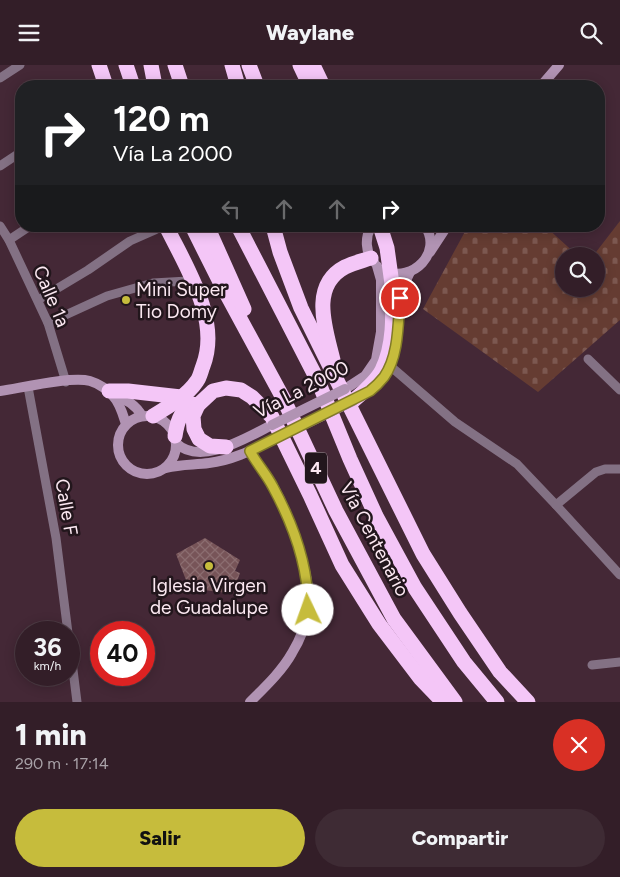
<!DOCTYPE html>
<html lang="es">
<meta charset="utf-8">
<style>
:root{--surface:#331e28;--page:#3e2b34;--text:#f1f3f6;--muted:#a9a2a8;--line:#4e3c45;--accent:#c6bc3c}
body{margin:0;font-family:Figtree,sans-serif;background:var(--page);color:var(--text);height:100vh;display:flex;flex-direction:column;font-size:19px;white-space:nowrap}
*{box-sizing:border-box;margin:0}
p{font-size:16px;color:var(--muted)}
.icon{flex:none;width:28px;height:28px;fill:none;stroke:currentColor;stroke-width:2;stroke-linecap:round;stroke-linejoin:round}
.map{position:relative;height:637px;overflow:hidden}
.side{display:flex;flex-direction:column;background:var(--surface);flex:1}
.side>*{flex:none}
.banner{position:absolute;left:15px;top:15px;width:590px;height:152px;border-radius:20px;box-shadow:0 2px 12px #0003,0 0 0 1px var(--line);background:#202124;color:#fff;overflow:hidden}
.tools{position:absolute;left:555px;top:182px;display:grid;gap:10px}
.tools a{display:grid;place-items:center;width:50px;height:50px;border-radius:50%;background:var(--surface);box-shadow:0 2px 12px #0003,0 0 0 1px var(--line);font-size:25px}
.speed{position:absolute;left:15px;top:556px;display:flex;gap:10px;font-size:25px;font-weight:700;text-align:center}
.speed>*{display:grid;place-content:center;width:65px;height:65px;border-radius:50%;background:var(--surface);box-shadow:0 2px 12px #0003,0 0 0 1px var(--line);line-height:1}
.speed small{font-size:12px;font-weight:400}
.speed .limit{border:8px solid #d22;background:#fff;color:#111}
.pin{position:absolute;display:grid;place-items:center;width:42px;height:42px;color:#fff;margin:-21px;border:2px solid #fff;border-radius:50%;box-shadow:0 1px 5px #0007}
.me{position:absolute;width:55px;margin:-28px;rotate:357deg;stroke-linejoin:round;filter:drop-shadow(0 0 4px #0008)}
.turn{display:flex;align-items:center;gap:18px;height:105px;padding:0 15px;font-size:22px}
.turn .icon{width:65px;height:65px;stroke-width:2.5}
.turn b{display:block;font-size:35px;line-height:42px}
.lanes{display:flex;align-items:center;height:48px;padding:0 15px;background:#0003;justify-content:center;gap:25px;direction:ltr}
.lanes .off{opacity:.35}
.round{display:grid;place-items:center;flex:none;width:52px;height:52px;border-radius:26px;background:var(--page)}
.summary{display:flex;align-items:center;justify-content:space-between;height:85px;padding:0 15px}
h1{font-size:30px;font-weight:800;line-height:38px}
.primary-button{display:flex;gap:10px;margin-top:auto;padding:10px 15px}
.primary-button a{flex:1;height:58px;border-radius:30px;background:var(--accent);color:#111;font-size:20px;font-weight:800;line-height:58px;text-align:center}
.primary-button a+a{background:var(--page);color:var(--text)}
header{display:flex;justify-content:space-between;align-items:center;height:65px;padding:0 15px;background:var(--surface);font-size:22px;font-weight:800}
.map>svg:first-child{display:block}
.cemetery{fill:url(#cemetery-stones)}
.building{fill:url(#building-cross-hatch)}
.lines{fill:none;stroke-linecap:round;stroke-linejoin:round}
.street{stroke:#837184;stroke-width:9}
.secondary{stroke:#b193b3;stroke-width:10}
.highway{stroke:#f4c6f7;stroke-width:15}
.secondary-bridge{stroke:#b193b3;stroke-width:10}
.highway-bridge{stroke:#f4c6f7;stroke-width:15}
.route-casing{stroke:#817a27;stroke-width:12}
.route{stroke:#c6bc3c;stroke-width:9}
.poi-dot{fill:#c6bc3c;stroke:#22161c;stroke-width:2}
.labels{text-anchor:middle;stroke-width:5;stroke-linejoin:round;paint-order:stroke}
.shield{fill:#22161c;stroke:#baa9b1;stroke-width:1}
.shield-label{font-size:18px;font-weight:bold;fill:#fbe8f1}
.poi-label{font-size:19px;fill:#fbe8f1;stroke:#22161c;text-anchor:start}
.street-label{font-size:19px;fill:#fbe8f1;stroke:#22161c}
</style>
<header><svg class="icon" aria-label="menu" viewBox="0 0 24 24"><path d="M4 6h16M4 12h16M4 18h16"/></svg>Waylane<svg class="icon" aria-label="search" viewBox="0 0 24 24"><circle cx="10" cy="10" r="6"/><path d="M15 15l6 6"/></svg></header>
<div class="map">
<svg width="620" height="637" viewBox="0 0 620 637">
<defs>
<pattern id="cemetery-stones" width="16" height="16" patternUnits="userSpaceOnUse" patternTransform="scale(1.25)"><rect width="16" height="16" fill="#653c32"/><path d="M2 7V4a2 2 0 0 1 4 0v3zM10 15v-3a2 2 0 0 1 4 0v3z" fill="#7c5850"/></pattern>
<pattern id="building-cross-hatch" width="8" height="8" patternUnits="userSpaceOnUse" patternTransform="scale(1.25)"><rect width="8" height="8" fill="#775458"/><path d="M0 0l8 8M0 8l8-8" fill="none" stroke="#8b6d70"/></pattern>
</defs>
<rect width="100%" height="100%" fill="#442836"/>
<path class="cemetery" d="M 620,156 L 620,255 L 538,327 L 423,244 L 468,161 L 545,161 L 578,191 L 564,191 L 564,224 L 596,224 L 596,191 L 593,191 Z"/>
<path class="building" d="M 205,473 L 240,495 L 235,506 L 240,508 L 236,519 L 231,518 L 227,528 L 189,523 L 176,489 Z"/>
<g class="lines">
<g class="street">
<path d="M 0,13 L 20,0"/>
<path d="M 0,101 L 21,87"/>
<path d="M 0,161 L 9,175 L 48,258 L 66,317"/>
<path d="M 9,175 L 30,161"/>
<path d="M 38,235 L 88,205 L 130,176 L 155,165"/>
<path d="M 48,258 L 107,231 L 153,218 L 188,216"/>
<path d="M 588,294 L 620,325"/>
<path d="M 389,300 L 455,357 L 517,399 L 556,440 L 620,510"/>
<path d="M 28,322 L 56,473 L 68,568"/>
<path d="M 556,440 L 596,407 L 605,404 L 620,404"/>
<path d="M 69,573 L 77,637"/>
<path d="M 592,600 L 620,597"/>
</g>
<g class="secondary">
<path d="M 541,21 L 559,0"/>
<path d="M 371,161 C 365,173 365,187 374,197"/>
<path d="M 430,187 L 447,161"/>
<path d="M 385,206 C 413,218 443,187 425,161"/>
<path d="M 399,248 C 400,234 403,220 410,207"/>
<path d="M 345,324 L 365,311 L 376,295 L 381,267 L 381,215 L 377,201"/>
<path d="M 0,326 C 21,323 71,311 90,316 C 97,318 109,325 113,331 C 120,338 123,350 126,359"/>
<path d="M 114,331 C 127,334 136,340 142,351"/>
<circle cx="147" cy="380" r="29"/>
<path d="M 176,378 C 201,402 247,372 272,360"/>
<path d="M 250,386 C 257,398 266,409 273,421 C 289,449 313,513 308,545 C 306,559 300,575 292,588 C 282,606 265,622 250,637"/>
<path d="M 166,403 C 180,399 194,400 209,398 C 234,395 256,383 279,372"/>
</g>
<g class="highway">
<path d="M 99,0 L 106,21"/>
<path d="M 126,0 L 133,21"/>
<path d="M 151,0 L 155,21"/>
<path d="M 175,0 L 182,21"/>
<path d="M 232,0 L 238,21"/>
<path d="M 249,0 L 257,21"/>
<path d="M 300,0 L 310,21"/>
<path d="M 313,0 L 323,21"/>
<path d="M 192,161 L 219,215 L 283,333 L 336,446 L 394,554 L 455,637"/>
<path d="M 207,161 L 244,244"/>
<path d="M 238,161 L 318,316 L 350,394 L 376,451 L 415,523 L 464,597 L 497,637"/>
<path d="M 273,161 L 280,187 L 301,243 L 423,489 L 460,548 L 500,607 L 528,637"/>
<path d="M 333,295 C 326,265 309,221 345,202 C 353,198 362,196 371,193"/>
<path d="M 109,326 L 128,326 L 181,332"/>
<path d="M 353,336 C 363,327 376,317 382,305 C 395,279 393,247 392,219"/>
<path d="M 153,351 C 168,342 187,331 197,316 C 200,312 201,306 203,301 C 221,255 186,202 166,161"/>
<path d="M 175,371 C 177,358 180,348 190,339 L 198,340"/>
<path d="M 226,382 L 210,381 L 199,374 L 194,364 L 193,351 L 198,340 L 213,326 L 226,323 L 241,325 L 252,332 L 272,352 L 310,430 L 342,500 L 379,559 L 420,613 L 443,637"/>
</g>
<g class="secondary-bridge">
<path d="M 272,360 L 345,324"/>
<path d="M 279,372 L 353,336"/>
</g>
<path class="highway-bridge" d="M 380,161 L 387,183 L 392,219"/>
</g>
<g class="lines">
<g class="route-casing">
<path id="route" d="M 308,545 C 309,503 293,459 273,422 C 267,410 257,399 250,386 L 370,326 C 375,322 380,317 384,312 C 399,291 398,258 400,233"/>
</g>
<use href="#route" class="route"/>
</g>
<g class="poi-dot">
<circle cx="126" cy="235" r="5"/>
<circle cx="209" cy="501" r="5"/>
</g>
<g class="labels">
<rect class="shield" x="305" y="387.5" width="22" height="31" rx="4"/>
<g class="shield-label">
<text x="316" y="409">4</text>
</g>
<g class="poi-label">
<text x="136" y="231">Mini Super<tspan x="136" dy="22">Tio Domy</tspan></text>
<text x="209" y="527" text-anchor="middle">Iglesia Virgen<tspan x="209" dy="22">de Guadalupe</tspan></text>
</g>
<g class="street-label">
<text transform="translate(52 231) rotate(67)" y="7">Calle 1a</text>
<text transform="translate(301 324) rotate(-27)" y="7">Vía La 2000</text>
<text transform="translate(67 442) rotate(80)" y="7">Calle F</text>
<text transform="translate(375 474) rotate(62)" y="7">Vía Centenario</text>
</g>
</g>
</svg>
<div class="tools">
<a><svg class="icon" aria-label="search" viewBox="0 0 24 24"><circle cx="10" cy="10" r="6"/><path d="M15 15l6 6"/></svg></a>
</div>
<div class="speed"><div>36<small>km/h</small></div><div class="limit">40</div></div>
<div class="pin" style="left:400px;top:233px;background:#d93025"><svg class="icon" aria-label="arrive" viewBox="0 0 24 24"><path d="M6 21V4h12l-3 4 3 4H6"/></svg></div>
<svg class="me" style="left:308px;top:545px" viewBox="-20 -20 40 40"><circle r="19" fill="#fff"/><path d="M0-13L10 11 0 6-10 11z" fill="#c6bc3c"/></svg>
<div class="banner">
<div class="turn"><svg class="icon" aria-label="right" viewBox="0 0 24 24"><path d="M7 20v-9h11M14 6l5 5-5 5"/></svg><div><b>120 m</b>Vía La 2000</div></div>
<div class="lanes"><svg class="icon off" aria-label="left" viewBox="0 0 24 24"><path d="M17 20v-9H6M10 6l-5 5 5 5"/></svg><svg class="icon off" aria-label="ahead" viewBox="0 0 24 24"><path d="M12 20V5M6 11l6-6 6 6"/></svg><svg class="icon off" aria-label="ahead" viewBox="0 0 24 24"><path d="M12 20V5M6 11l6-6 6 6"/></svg><svg class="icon" aria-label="right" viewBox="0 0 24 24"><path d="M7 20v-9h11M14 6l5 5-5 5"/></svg></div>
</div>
</div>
<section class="side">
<div class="summary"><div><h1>1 min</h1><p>290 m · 17:14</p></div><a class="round" style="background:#d93025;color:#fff"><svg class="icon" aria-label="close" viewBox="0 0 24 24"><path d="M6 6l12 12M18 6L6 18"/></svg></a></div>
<div class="primary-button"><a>Salir</a><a>Compartir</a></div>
</section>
